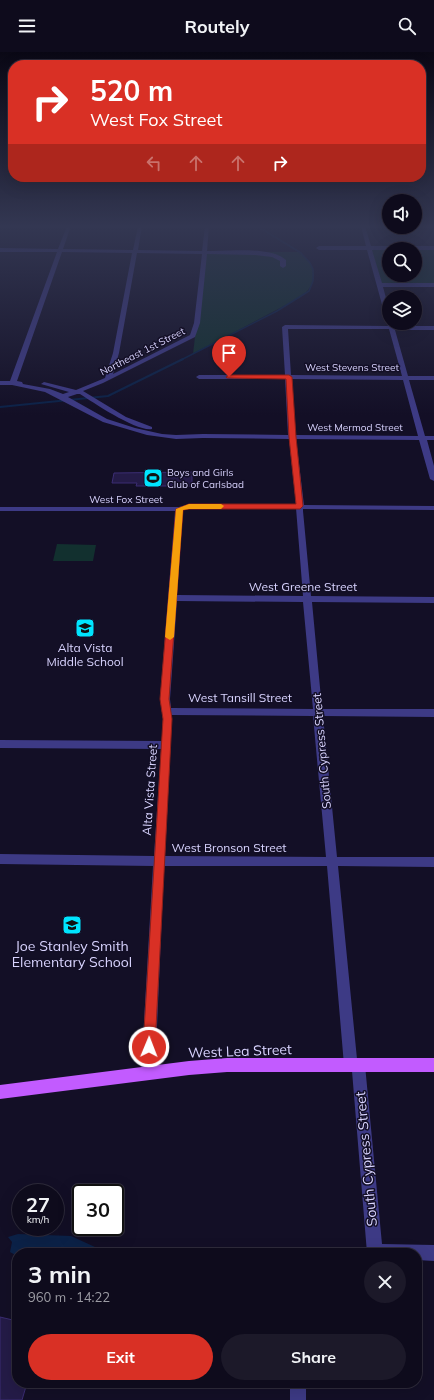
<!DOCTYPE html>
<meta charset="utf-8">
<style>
:root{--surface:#0e0b1c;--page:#1c1929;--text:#f1f3f6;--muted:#9b9ba3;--line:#2e2b3b;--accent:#d93025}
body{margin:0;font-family:Mulish,sans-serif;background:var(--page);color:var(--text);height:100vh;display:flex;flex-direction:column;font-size:15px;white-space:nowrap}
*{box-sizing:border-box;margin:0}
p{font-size:13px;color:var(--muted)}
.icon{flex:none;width:22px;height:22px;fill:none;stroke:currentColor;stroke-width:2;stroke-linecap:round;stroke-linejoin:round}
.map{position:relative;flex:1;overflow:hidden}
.side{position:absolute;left:12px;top:1196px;width:410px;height:140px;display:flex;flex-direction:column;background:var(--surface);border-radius:16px;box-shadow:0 4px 16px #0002,0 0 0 1px var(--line)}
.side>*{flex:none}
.hud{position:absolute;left:8px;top:8px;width:418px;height:122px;border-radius:16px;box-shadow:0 4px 16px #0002,0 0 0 1px var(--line);background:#d93025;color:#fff;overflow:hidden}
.controls{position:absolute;left:382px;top:142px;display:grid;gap:8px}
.controls a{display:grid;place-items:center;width:40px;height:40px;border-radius:50%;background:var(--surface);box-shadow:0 4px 16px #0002,0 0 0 1px var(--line);font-size:20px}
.speed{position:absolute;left:12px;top:1132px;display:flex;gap:8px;font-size:20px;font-weight:700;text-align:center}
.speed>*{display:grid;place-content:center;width:52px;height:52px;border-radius:50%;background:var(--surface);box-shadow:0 4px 16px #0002,0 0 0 1px var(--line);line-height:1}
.speed small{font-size:10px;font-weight:400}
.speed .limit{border:2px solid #111;border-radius:6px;background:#fff;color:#111}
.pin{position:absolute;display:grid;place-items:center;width:34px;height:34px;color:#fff;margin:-41px -17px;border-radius:50% 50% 50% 0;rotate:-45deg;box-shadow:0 0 4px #0007}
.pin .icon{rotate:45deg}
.me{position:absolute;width:44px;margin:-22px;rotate:1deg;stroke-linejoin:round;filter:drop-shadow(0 0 3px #0008)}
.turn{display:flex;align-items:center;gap:14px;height:84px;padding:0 16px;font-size:18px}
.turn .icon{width:52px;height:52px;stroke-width:2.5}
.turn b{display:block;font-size:28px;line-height:34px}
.lanes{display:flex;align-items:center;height:38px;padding:0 16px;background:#0003;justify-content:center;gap:20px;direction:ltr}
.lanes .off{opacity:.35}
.round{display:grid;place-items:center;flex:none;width:42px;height:42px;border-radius:21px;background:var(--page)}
.summary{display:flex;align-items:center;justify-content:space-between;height:68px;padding:0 16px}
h1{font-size:24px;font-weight:700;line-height:30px}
.button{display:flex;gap:8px;margin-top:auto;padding:8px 16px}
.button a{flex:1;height:46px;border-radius:24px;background:var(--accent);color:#fff;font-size:16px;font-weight:700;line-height:46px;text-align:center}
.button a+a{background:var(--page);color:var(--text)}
header{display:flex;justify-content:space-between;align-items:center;height:52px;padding:0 16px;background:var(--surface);font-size:18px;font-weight:700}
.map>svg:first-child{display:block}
.green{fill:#12302f;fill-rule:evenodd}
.water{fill:#0c2248}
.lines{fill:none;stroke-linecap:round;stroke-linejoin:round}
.stream-far1{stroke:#0c2248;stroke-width:1.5}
.stream{stroke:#0c2248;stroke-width:2}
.building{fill:#241b47;stroke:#3b2d73}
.minor{fill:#3d3a85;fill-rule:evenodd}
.major{fill:#c25bff;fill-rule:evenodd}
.route{fill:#d93025;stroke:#8d1f18}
.slow{fill:#f59e0b}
.labels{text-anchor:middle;stroke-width:3;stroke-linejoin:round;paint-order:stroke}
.far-street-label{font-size:10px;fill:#d9d4ff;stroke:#130f26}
.far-poi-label{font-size:10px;fill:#d9d4ff;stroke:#130f26;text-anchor:start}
.street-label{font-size:12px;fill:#d9d4ff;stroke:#130f26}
.poi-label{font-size:12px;fill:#d9d4ff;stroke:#130f26}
.near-poi-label{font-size:14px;fill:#d9d4ff;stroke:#130f26}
.near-street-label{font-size:14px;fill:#d9d4ff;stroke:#130f26}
</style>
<header><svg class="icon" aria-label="menu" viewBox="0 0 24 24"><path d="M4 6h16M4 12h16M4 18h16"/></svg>Routely<svg class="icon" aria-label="search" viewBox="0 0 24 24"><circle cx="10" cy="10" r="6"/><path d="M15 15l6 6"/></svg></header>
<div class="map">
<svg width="434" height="1348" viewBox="0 0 434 1348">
<rect width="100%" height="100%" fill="#130f26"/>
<g class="green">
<path d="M 369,196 L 434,196 L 434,233 L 379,233 ZM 389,197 L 415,197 L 415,223 L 389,223 Z"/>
<path d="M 205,200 L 299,200 C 319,214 319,232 299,246 L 193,302 Z"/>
<path d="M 57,492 L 96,493 L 93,509 L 53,509 Z"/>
</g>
<path class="water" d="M 18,1182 L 71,1184 L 108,1201 L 17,1201 L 17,1204 L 10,1200 L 12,1190 L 8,1185 Z"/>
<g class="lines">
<path class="stream-far1" d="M 181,308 L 277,259 L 309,239 L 313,229 L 313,217 L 310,211 L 301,201 L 257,174"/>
<path class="stream" d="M 0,355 L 108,344 L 183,307"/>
</g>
<g class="building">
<path d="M 192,420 L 192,434 L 136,434 L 137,431 L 112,431 L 114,421 Z"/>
<path d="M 0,1265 L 17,1269 L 17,1331 L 27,1331 L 22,1348 L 0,1348 Z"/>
</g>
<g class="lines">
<g class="minor">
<path d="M 67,174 L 71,174 L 63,197 L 133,198 L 138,174 L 142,174 L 138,198 L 202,199 L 205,174 L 209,174 L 207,199 C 227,199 271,194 286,208 L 286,214 L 283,216 L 280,214 L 280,209 L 272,205 L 255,203 L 207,202 L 200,271 L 195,285 L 103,331 L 83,339 L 126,365 L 152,375 L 152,377 C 137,380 94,351 80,342 L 77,342 L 68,345 L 107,367 L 135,376 L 162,382 L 176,383 L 203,382 L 288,383 L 285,327 L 199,327 L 196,325 L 199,323 L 285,323 L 282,275 L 285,273 L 388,274 L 387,271 L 389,269 L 389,271 L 393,271 L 394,274 L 434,274 L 434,278 L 395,278 L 408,324 L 434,324 L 434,328 L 409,328 L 425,384 L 434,384 L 434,388 L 427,388 L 434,414 L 434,429 L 430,427 L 419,388 L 296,387 L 304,453 L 434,454 L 434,458 L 303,457 L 303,459 L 311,544 L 434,545 L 434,551 L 312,550 L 322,657 L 434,657 L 434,665 L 323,664 L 337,805 L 434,805 L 434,815 L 338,814 L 357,1007 L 363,1008 L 365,1013 L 382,1192 L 434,1193 L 434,1209 L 417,1208 L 417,1201 L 367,1201 L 352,1019 L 346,1018 L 344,1013 L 327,814 L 164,814 L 155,1021 L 153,1026 L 148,1028 L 143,1026 L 141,1021 L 153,814 L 0,812 L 0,802 L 154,804 L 161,697 L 0,696 L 0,688 L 162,689 L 163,667 L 160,647 L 175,459 L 0,459 L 0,455 L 179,455 L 189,452 L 296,452 L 289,387 L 203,386 L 176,387 L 147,383 L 103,370 L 45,340 L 12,333 L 0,333 L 0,329 L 10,329 L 57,200 L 0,200 L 0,196 L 58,197 ZM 62,200 L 132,201 L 113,301 L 105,326 L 76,338 L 44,330 L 41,332 L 69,340 L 63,342 L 50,337 L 23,332 L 22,330 L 17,329 ZM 137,201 L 202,202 L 194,271 L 190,283 L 113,322 L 119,301 ZM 288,277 L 389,277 L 402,324 L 291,323 ZM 292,327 L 403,328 L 418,384 L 295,383 ZM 189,456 L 296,456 L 303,544 L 177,543 L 183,458 ZM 177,549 L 303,550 L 313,657 L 171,656 L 170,647 ZM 172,663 L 313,664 L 326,805 L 165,804 Z"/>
<path d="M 361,174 L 365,174 L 371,194 L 434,194 L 434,198 L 372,198 L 382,231 L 434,231 L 434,235 L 383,235 L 389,257 L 389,269 L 386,267 L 367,198 L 319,198 L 316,196 L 319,194 L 366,194 Z"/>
<rect x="290" y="1331" width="16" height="17"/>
</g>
<path class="major" d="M 227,1006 L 434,1006 L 434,1020 L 227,1020 L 189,1023 L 0,1047 L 0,1033 L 189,1009 Z"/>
</g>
<linearGradient id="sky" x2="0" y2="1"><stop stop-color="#0a0815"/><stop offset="0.48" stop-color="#333752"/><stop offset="1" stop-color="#333752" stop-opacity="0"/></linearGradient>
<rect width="434" height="363" fill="url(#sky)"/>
<path class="route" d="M 229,323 L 289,323 L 292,325 L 296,385 L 303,454 L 300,457 L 189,457 L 183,458 L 169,647 L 172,667 L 155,995 L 153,999 L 149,1000 L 145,999 L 143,995 L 163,667 L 160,647 L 176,457 L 189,452 L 296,452 L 289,385 L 286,327 L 227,326 L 226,325 Z"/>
<path class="slow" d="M 189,452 L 221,452 L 224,454 L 221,457 L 189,457 L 183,458 L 174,585 L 170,588 L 165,585 L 176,457 Z"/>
<defs>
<g id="stadium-square" transform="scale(1)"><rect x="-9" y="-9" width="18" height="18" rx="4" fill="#00e5ff" stroke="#130f26"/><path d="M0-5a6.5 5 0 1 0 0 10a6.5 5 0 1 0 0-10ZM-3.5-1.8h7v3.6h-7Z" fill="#111"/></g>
<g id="school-square" transform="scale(1)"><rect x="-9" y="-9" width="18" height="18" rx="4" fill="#00e5ff" stroke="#130f26"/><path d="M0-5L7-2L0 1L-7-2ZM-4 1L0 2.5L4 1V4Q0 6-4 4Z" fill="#111"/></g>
</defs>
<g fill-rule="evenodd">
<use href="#stadium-square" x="153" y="426"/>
<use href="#school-square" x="85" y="576"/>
<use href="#school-square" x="72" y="873"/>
</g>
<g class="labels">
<g class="far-street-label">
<text transform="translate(142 299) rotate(-27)" y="4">Northeast 1st Street</text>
<text x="352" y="319">West Stevens Street</text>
<text x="355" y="379">West Mermod Street</text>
<text x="126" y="451">West Fox Street</text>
</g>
<g class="far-poi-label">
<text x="167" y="424">Boys and Girls<tspan x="167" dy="12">Club of Carlsbad</tspan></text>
</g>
<g class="street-label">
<text x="303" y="539">West Greene Street</text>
<text x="240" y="650">West Tansill Street</text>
<text transform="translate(322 699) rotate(-95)" y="4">South Cypress Street</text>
<text transform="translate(150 738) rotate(-86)" y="4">Alta Vista Street</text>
<text x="229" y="800">West Bronson Street</text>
</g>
<g class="poi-label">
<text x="85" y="600">Alta Vista<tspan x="85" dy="14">Middle School</tspan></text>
</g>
<g class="near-poi-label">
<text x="72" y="899">Joe Stanley Smith<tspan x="72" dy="16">Elementary School</tspan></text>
</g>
<g class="near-street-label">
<text transform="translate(240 999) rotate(-2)" y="5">West Lea Street</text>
<text transform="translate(366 1107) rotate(-95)" y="5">South Cypress Street</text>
</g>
</g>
</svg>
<div class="controls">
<a><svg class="icon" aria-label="sound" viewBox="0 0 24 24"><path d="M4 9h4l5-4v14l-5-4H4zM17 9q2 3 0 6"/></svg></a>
<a><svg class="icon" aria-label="search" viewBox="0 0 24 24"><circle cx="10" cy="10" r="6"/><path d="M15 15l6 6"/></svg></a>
<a><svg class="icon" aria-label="layers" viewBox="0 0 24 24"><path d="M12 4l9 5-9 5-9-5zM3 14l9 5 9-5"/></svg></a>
</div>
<div class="speed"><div>27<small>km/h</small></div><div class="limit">30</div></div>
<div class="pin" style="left:229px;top:325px;background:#d93025"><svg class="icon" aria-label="arrive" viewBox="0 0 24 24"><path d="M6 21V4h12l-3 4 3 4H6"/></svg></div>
<svg class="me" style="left:149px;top:995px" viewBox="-20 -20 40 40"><circle r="17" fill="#d93025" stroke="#fff" stroke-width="3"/><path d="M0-11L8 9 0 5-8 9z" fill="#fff"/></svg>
<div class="hud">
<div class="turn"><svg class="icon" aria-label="right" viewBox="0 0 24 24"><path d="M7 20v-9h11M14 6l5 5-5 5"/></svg><div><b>520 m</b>West Fox Street</div></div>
<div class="lanes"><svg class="icon off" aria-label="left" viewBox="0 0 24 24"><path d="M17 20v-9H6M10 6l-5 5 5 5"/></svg><svg class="icon off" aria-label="ahead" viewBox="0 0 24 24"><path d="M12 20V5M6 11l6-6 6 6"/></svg><svg class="icon off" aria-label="ahead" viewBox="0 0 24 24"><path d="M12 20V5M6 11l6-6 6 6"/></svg><svg class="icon" aria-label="right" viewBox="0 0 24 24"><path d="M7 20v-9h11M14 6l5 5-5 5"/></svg></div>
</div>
<section class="side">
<div class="summary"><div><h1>3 min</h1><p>960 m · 14:22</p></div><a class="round"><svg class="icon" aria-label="close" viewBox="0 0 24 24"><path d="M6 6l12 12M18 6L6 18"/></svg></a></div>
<div class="button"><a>Exit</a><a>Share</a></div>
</section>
</div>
